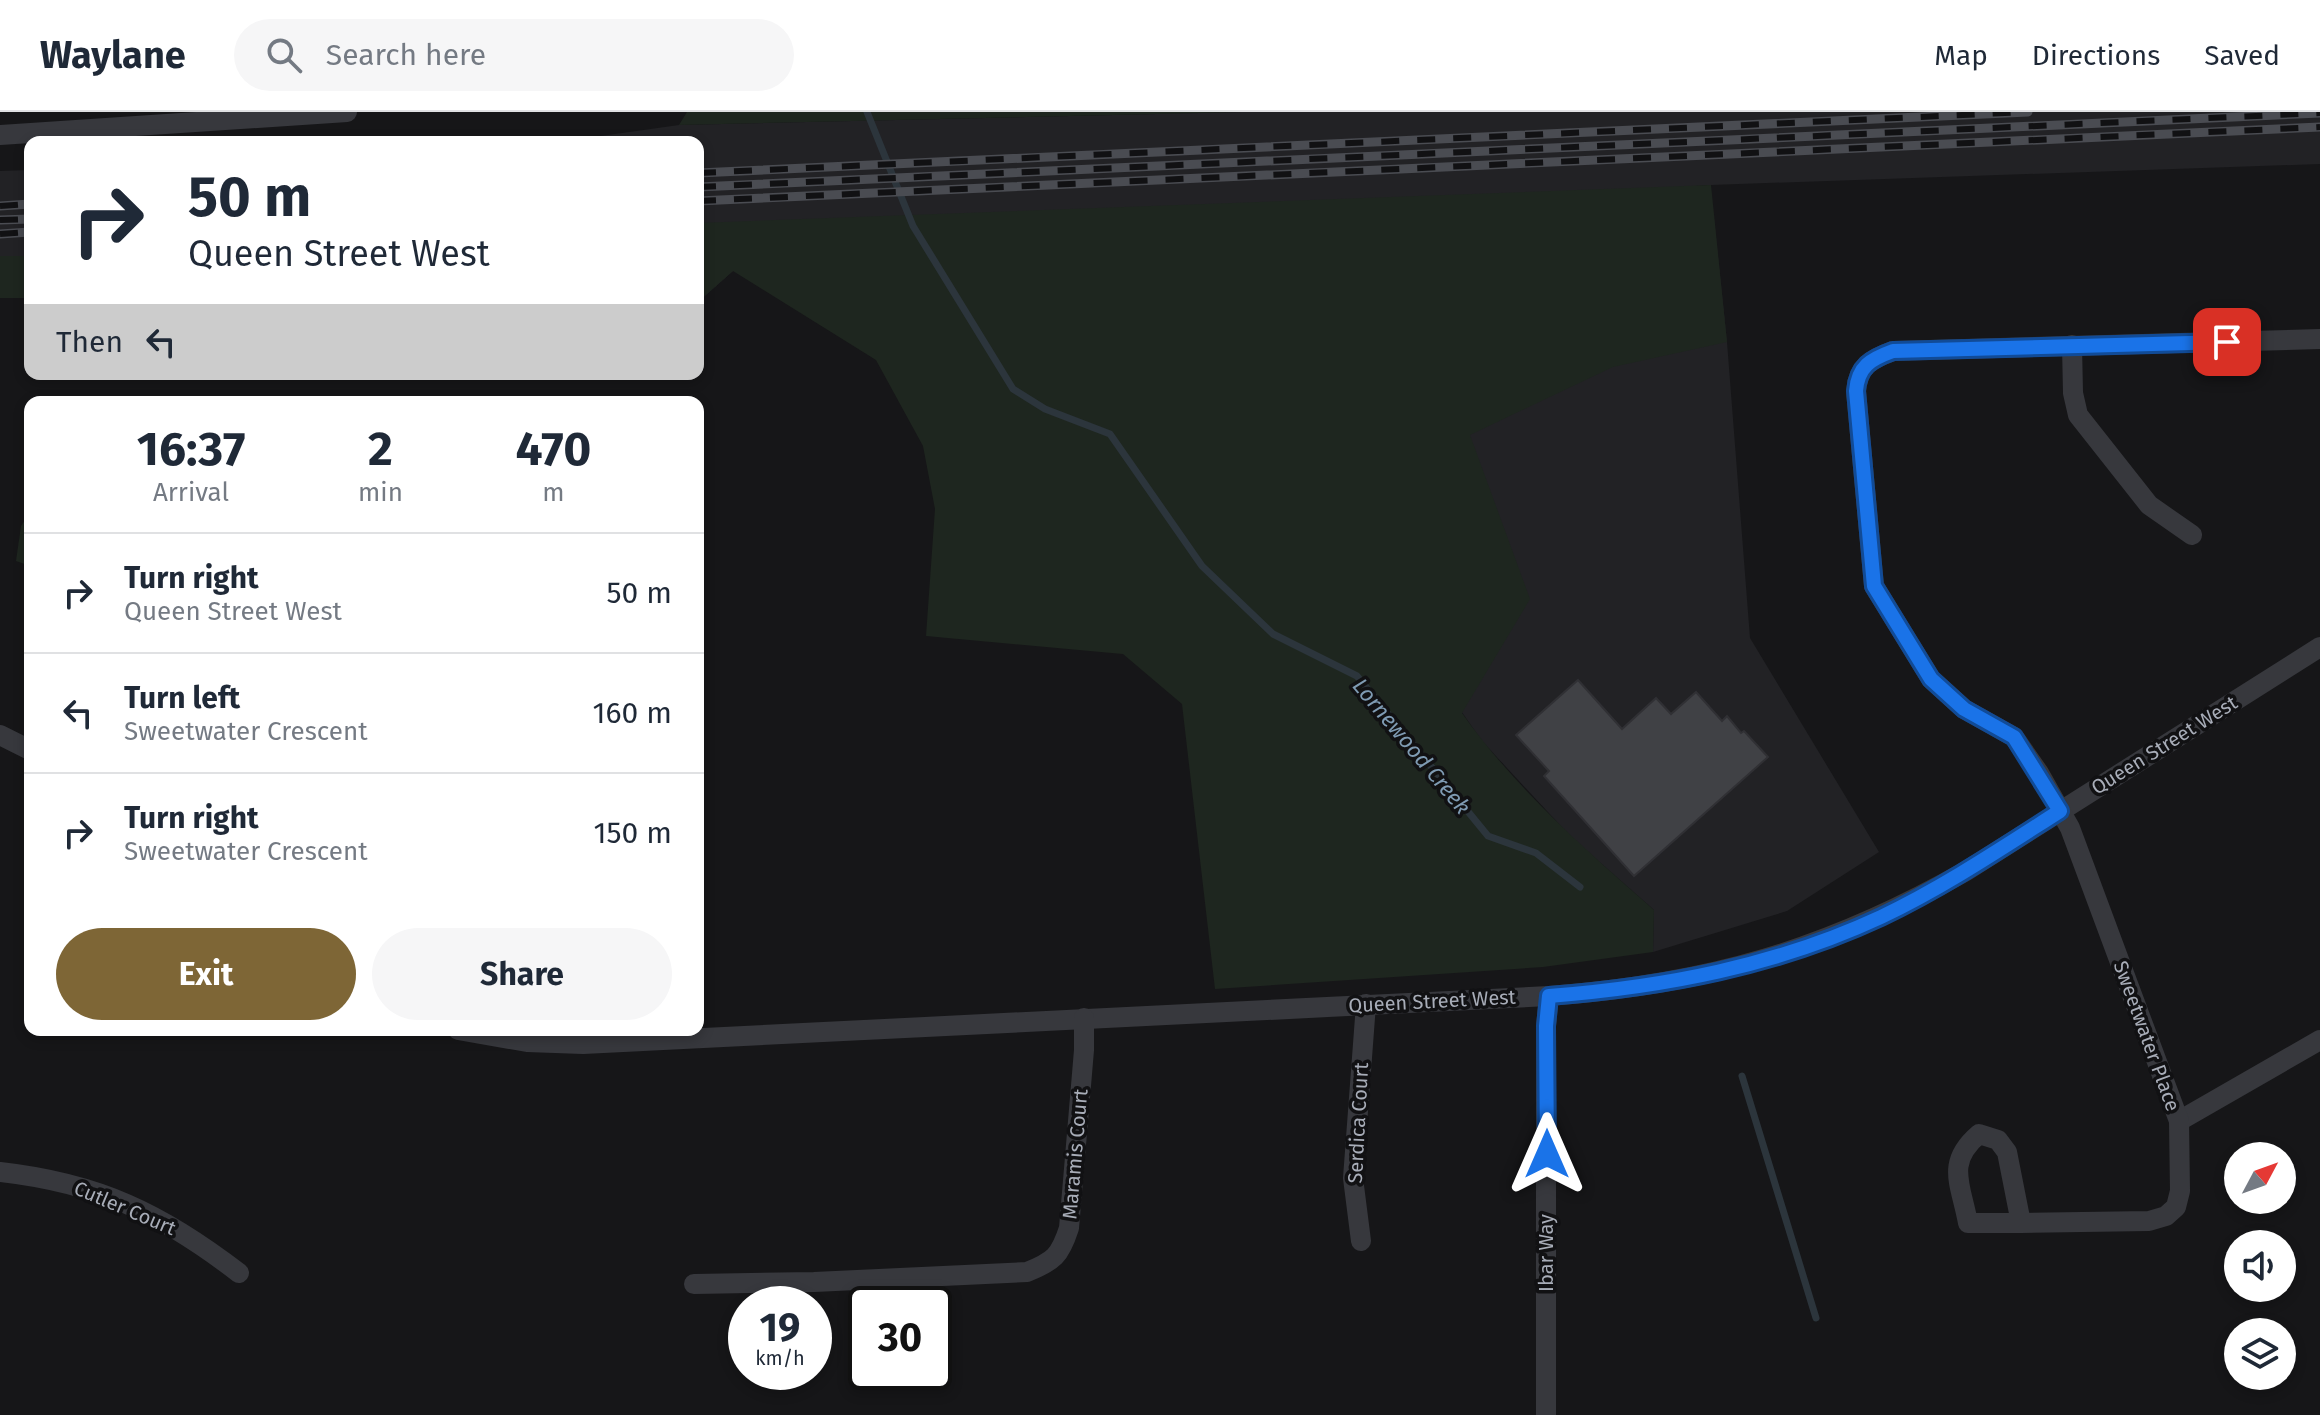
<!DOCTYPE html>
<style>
:root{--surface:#fff;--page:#f6f6f7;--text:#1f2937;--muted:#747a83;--line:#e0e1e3;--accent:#7e6636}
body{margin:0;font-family:"Fira Sans",sans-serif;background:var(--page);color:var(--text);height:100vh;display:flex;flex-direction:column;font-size:30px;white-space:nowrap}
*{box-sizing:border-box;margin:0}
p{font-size:26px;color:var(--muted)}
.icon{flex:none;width:44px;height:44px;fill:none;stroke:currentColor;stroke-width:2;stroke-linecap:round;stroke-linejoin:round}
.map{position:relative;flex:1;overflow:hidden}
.drawer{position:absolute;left:24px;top:284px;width:680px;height:640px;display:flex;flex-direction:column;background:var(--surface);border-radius:16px;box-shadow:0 4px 12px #0003}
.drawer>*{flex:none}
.hud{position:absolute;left:24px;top:24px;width:680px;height:244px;border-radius:16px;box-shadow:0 4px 12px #0003;background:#fff;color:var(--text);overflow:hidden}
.needle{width:52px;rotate:49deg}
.tools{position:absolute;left:2224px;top:1030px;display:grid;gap:16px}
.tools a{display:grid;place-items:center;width:72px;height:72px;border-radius:50%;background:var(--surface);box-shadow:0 4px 12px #0003;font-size:40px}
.speed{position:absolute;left:728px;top:1174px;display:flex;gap:16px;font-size:40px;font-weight:700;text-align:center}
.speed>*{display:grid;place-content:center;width:104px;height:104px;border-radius:50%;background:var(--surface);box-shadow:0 4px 12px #0003;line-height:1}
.speed small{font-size:20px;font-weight:400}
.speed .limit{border:4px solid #111;border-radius:12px;background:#fff;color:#111}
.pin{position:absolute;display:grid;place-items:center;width:68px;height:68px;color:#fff;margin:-34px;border-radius:16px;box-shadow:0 4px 12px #0006}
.me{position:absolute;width:88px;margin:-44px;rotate:0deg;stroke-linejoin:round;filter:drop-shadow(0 0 6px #0008)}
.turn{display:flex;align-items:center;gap:28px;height:168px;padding:0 32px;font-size:36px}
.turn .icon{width:104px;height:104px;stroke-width:2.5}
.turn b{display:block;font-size:56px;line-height:68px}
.then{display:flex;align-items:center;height:76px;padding:0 32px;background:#0003;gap:16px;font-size:30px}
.eta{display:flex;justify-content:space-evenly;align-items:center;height:136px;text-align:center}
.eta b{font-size:48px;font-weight:700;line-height:56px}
.button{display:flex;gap:16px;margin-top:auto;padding:16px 32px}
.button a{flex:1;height:92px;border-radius:48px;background:var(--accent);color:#fff;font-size:32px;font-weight:700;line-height:92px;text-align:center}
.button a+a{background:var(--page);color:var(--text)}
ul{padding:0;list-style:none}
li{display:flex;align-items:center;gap:24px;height:120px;padding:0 32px;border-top:2px solid var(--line)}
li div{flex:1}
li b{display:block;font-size:30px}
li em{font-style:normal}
header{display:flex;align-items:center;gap:48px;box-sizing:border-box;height:112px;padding:0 40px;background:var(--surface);border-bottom:2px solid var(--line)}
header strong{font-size:38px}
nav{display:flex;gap:44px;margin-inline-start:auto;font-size:28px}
.search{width:560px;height:72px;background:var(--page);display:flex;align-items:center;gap:20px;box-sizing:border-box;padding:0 28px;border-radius:44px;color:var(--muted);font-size:30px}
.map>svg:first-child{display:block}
.built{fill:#222225}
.green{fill:#1e261f}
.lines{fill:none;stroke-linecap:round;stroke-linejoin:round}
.stream{stroke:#2c353c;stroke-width:7}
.building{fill:#404145;stroke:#303034;stroke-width:2}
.minor{stroke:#37383d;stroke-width:20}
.rail-casing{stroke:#4a4c52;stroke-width:9}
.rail{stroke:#111113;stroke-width:6;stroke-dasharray:18;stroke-linecap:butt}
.route-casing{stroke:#114b97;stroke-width:20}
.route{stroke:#1a73e8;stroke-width:14}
.labels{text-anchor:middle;stroke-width:7;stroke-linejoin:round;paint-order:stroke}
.street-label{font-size:20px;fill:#a8adb8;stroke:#111113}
.water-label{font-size:22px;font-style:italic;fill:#7f9bb3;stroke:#111113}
</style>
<header>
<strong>Waylane</strong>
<div class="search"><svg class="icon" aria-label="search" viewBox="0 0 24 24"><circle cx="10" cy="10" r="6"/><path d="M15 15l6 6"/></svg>Search here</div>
<nav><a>Map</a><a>Directions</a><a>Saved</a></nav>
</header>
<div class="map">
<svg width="2320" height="1303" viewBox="0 0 2320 1303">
<rect width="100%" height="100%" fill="#161618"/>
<g class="built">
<path d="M 1241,0 L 2320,0 L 2320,52 L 1711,73 L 1161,107 L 733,159 L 698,190 L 698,30 L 558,30 L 679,13 Z"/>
<path d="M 30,58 L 30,186 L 0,186 L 0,59 Z"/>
<path d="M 1714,106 L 1727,230 L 1750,526 L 1879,740 L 1787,799 L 1653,840 L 1654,798 L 1570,724 L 1482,629 L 1380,483 L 1397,196 Z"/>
</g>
<g class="green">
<path d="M 687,0 L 1241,0 L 679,13 Z"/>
<path d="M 1711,73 L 1727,230 L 1613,255 L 1470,323 L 1530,487 L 1462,601 C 1515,676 1585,737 1654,798 L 1653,840 L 1543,855 L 1215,877 L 1182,592 L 1123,542 L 926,524 L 935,397 L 923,334 L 876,248 L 733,159 L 698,190 L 698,111 Z"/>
<rect x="0" y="144" width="30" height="42"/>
<path d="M 27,405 L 30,405 L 30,454 L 16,449 L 21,414 Z"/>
</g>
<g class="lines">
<g class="stream">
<path d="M 867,0 L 913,114 L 1013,277 L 1045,297 L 1110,322 L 1202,454 L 1273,522 L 1357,564 L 1488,724 L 1536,741 L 1580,775"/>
<path d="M 1742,964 L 1816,1206"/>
</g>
</g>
<path class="building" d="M 1578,568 L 1622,617 L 1656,586 L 1671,602 L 1696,580 L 1722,609 L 1727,604 L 1741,621 L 1744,619 L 1768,645 L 1634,764 L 1544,664 L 1549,659 L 1516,623 Z"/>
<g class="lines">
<g class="minor">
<path d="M 0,23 L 347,0"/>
<path d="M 2072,233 L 2073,281 L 2078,303 L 2149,393 L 2192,423"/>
<path d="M 0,623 L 30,638"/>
<path d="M 458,918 L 527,930 L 583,932 L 1549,884 C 1708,872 1827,838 1966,759 L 2320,535"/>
<path d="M 2179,1009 L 2320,928"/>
<path d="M 0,1060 C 98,1071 161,1101 239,1161"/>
<path d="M 2021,1111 L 1968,1111 C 1961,1072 1945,1051 1979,1022 L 1998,1028 L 2007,1040 L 2021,1111 L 2149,1109 L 2166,1104 L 2176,1095 L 2180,1079 L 2179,1009 L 2070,716 L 2039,661 L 2014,625 L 1964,597 L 1931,567 L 1874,474 L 1856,279 C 1858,254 1871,247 1893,239 L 2320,227"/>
<path d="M 1361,1129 L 1353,1066 L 1366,892"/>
<path d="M 694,1172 L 814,1170 L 1027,1160 C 1054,1149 1060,1144 1069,1116 L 1084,938 L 1084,906"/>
<path d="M 1546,1303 L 1546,914 L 1549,884"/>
</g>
<g class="rail-casing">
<g id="rail">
<path d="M 698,61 L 2028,0"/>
<path d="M 698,75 L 2320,1"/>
<path d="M 698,89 L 2320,15"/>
<path d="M 0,94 L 30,92"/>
<path d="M 0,108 L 30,107"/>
<path d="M 0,122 L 30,120"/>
</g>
</g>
<use href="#rail" class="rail"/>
</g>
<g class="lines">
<g class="route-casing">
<path id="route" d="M 1547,1042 L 1546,914 L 1549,884 C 1664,875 1776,854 1881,805 C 1944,775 2002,736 2060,699 L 2014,625 L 1964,597 L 1931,567 L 1874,474 L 1856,279 C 1858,254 1871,247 1893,239 L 2227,230"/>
</g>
<use href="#route" class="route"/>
</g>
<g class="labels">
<g class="street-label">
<text transform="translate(2164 633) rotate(-32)" y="7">Queen Street West</text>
<text transform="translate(1432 889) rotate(-3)" y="7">Queen Street West</text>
<text transform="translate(2147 924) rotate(70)" y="7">Sweetwater Place</text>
<text transform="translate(1358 1011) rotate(-87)" y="7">Serdica Court</text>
<text transform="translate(1075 1042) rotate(-85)" y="7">Maramis Court</text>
<text transform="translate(125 1096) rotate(23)" y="7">Cutler Court</text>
<text transform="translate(1546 1141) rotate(-90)" y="7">Ibar Way</text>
</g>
<g class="water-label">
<text transform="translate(1412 634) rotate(50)" y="8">Lornewood Creek</text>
</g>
</g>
</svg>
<div class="tools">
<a><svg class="needle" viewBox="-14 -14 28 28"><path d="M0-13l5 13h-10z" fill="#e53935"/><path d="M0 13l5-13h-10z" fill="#747a83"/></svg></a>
<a><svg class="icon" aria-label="sound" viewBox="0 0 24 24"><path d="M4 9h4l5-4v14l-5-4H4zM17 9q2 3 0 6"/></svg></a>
<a><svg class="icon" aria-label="layers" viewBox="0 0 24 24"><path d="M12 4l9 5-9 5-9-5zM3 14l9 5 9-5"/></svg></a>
</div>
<div class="speed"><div>19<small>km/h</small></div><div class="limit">30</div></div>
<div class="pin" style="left:2227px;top:230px;background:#d93025"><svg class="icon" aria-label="arrive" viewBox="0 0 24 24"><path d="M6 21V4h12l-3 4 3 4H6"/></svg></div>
<svg class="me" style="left:1547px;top:1042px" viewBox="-20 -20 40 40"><path d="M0-17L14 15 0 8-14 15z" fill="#1a73e8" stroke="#fff" stroke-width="4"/></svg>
<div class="hud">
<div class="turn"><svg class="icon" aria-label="right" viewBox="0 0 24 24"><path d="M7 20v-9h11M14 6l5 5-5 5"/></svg><div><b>50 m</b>Queen Street West</div></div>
<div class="then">Then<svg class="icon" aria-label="left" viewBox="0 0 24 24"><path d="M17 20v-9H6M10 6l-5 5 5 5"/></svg></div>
</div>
<section class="drawer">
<div class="eta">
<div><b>16:37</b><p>Arrival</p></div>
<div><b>2</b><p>min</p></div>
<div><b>470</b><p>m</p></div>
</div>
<ul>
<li><svg class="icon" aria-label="right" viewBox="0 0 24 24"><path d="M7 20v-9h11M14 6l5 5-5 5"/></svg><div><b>Turn right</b><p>Queen Street West</p></div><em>50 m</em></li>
<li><svg class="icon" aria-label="left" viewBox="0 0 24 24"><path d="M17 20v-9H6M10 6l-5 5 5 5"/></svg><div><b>Turn left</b><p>Sweetwater Crescent</p></div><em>160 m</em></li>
<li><svg class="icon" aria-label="right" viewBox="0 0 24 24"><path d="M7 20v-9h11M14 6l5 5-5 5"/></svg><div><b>Turn right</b><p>Sweetwater Crescent</p></div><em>150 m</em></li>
</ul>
<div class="button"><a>Exit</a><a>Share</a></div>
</section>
</div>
